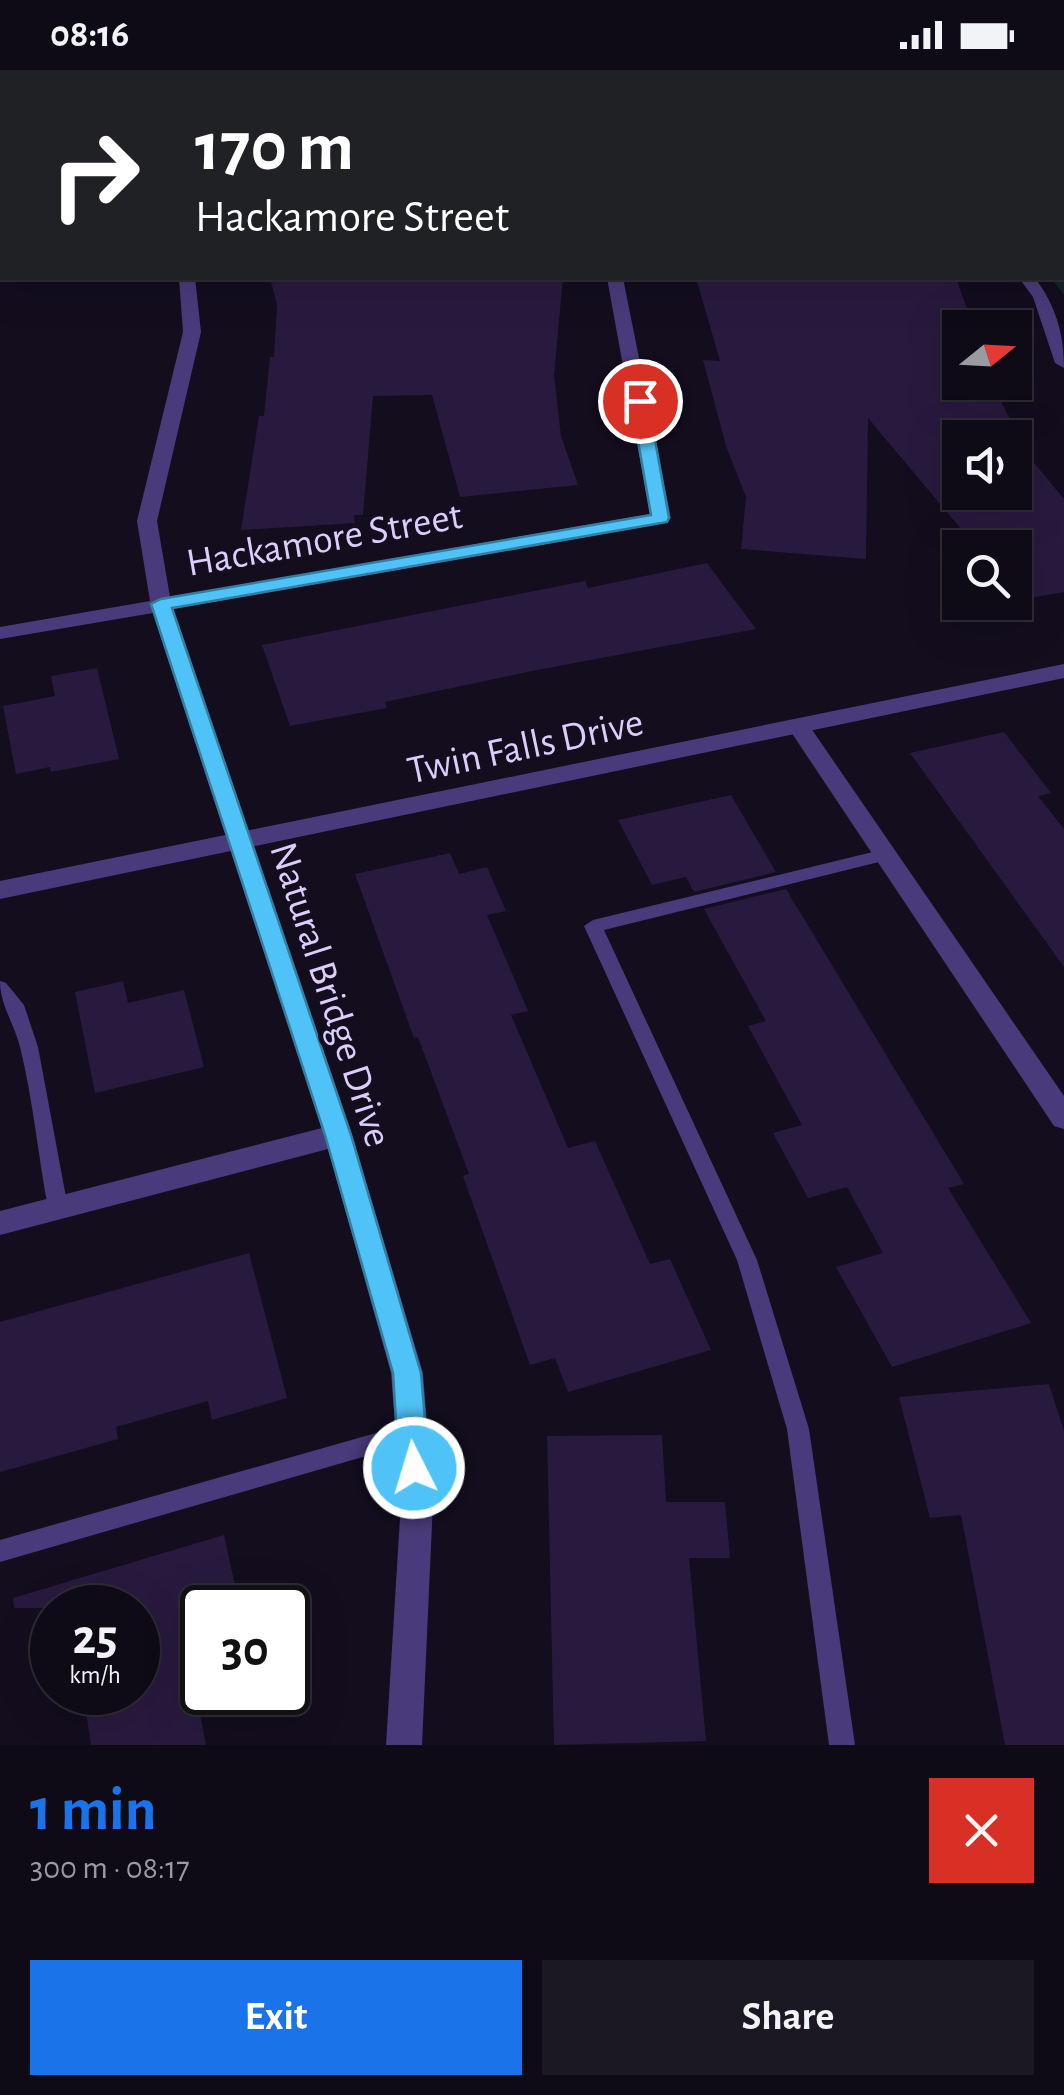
<!DOCTYPE html>
<meta charset="utf-8">
<style>
:root{--surface:#0e0a16;--page:#1c1823;--text:#f1f3f6;--muted:#9b9aa1;--line:#2e2b35;--accent:#1a73e8}
body{margin:0;font-family:"Alegreya Sans",sans-serif;background:var(--page);color:var(--text);height:100vh;display:flex;flex-direction:column;font-size:38px;white-space:nowrap}
*{box-sizing:border-box;margin:0}
p{font-size:32px;color:var(--muted)}
.icon{flex:none;width:55px;height:55px;fill:none;stroke:currentColor;stroke-width:2;stroke-linecap:round;stroke-linejoin:round}
.map{position:relative;height:1675px;overflow:hidden}
.sheet{display:flex;flex-direction:column;background:var(--surface);flex:1}
.sheet>*{flex:none}
.top-card{position:absolute;left:0px;top:0px;width:1065px;height:210px;box-shadow:0 10px 40px #0002,0 0 0 2px var(--line);background:#202124;color:#fff;overflow:hidden}
.needle{width:65px;rotate:72deg}
.fabs{position:absolute;left:942px;top:240px;display:grid;gap:20px}
.fabs a{display:grid;place-items:center;width:90px;height:90px;border-radius:0px;background:var(--surface);box-shadow:0 10px 40px #0002,0 0 0 2px var(--line);font-size:50px}
.speed{position:absolute;left:30px;top:1515px;display:flex;gap:20px;font-size:50px;font-weight:700;text-align:center}
.speed>*{display:grid;place-content:center;width:130px;height:130px;border-radius:50%;background:var(--surface);box-shadow:0 10px 40px #0002,0 0 0 2px var(--line);line-height:1}
.speed small{font-size:25px;font-weight:400}
.speed .limit{border:5px solid #111;border-radius:15px;background:#fff;color:#111}
.pin{position:absolute;display:grid;place-items:center;width:85px;height:85px;color:#fff;margin:-42px;border:5px solid #fff;border-radius:50%;box-shadow:0 2px 10px #0007}
.me{position:absolute;width:110px;margin:-55px;rotate:355deg;stroke-linejoin:round;filter:drop-shadow(0 0 8px #0008)}
.turn{display:flex;align-items:center;gap:35px;height:210px;padding:0 30px;font-size:45px}
.turn .icon{width:130px;height:130px;stroke-width:2.5}
.turn b{display:block;font-size:70px;line-height:85px}
.round{display:grid;place-items:center;flex:none;width:105px;height:105px;border-radius:0px;background:var(--page)}
.summary{display:flex;align-items:center;justify-content:space-between;height:170px;padding:0 30px}
h1{font-size:60px;font-weight:700;line-height:75px;color:var(--accent)}
.button{display:flex;gap:20px;margin-top:auto;padding:20px 30px}
.button a{flex:1;height:115px;border-radius:0px;background:var(--accent);color:#fff;font-size:40px;font-weight:700;line-height:115px;text-align:center}
.button a+a{background:var(--page);color:var(--text)}
.status{display:flex;justify-content:space-between;align-items:center;height:70px;padding:0 50px;background:var(--surface);direction:ltr}
.status svg{height:28px;fill:currentColor}
.map>svg:first-child{display:block}
.green{fill:#112428}
.building{fill:#281a3e;fill-rule:evenodd}
.lines{fill:none;stroke-linecap:round;stroke-linejoin:round}
.path{stroke:#349ba9;stroke-width:4;stroke-dasharray:2.5 5;stroke-linecap:butt}
.service{fill:#493b7b;fill-rule:evenodd}
.minor{fill:#493b7b;fill-rule:evenodd}
.tertiary{fill:#493b7b;fill-rule:evenodd}
.route{fill:#4fc3f7;stroke:#337fa1;stroke-width:2.5}
.labels{text-anchor:middle;stroke-width:10;stroke-linejoin:round;paint-order:stroke}
.street-label{font-size:40px;fill:#dbcdfc;stroke:#130d1e}
</style>
<div class="status"><b>08:16</b><svg viewBox="0 0 49 12"><path d="M0 12V9h3v3zM5 12V6h3v6zM10 12V3h3v9zM15 12V0h3v12zM26 1h20v11H26zM47 4h2v5h-2z"/></svg></div>
<div class="map">
<svg width="1064" height="1675" viewBox="0 0 1064 1675">
<rect width="100%" height="100%" fill="#130d1e"/>
<path class="green" d="M 862,0 L 1064,0 L 1064,225 L 1051,208 L 1062,208 L 1062,2 Z"/>
<g class="building">
<path d="M 270,208 L 563,208 L 554,305 L 561,366 L 578,415 L 460,427 L 432,325 L 373,326 L 363,445 L 354,445 L 355,453 L 241,460 L 259,346 L 264,346 L 270,287 L 274,287 L 277,235 Z"/>
<path d="M 696,208 L 956,208 L 974,258 L 960,258 L 960,312 L 991,312 L 1030,388 L 1064,429 L 1064,522 L 1015,531 L 1015,478 L 977,478 L 868,348 L 866,489 L 741,479 L 746,427 L 726,376 L 703,290 L 720,291 ZM 960,368 L 1015,368 L 1015,422 L 960,422 Z"/>
<path d="M 707,493 L 756,559 L 537,600 L 385,632 L 387,638 L 290,656 L 262,575 L 585,511 L 588,518 Z"/>
<path d="M 97,598 L 119,689 L 51,702 L 50,697 L 16,704 L 3,636 L 55,626 L 51,606 Z"/>
<path d="M 1004,662 L 1051,723 L 1038,726 L 1064,759 L 1064,897 L 910,683 Z"/>
<path d="M 731,725 L 776,802 L 694,822 L 686,807 L 652,815 L 618,750 Z"/>
<path d="M 450,783 L 459,804 L 487,797 L 506,841 L 487,845 L 528,941 L 511,945 L 568,1078 L 595,1071 L 650,1194 L 670,1189 L 711,1280 L 568,1322 L 555,1288 L 530,1295 L 463,1106 L 469,1104 L 418,967 L 414,968 L 355,804 Z"/>
<path d="M 786,819 L 964,1114 L 948,1118 L 1031,1253 L 892,1297 L 836,1197 L 883,1183 L 847,1117 L 808,1128 L 773,1063 L 802,1055 L 748,956 L 766,951 L 704,839 Z"/>
<path d="M 123,911 L 128,933 L 184,920 L 204,997 L 95,1023 L 75,922 Z"/>
<path d="M 249,1183 L 287,1328 L 212,1350 L 208,1331 L 116,1357 L 118,1369 L 0,1402 L 0,1252 Z"/>
<path d="M 1049,1314 L 1064,1361 L 1064,1675 L 1005,1675 L 961,1445 L 930,1448 L 899,1327 Z"/>
<path d="M 662,1365 L 666,1432 L 725,1432 L 730,1488 L 689,1488 L 706,1671 L 554,1675 L 547,1366 Z"/>
<path d="M 224,1465 L 240,1538 L 202,1538 L 202,1611 L 194,1614 L 206,1675 L 91,1675 L 83,1622 L 138,1622 L 138,1538 L 14,1538 L 13,1528 Z"/>
</g>
<g class="lines">
<path class="path" d="M 902,2 L 922,0"/>
<g class="service">
<path d="M 885,779 L 891,781 L 894,785 L 891,789 L 604,860 L 757,1190 L 809,1359 L 855,1675 L 829,1675 L 787,1359 L 737,1190 L 584,856 L 593,850 Z"/>
<path d="M 0,911 L 6,913 L 24,935 L 38,977 L 68,1138 L 65,1144 L 58,1146 L 51,1144 L 48,1138 C 38,1085 33,1029 20,977 C 14,953 0,935 0,911 Z"/>
<path d="M 411,1353 L 419,1356 L 422,1363 L 419,1370 L 411,1373 L 0,1492 L 0,1470 Z"/>
</g>
<g class="minor">
<path d="M 478,0 L 493,0 L 494,2 L 480,2 Z"/>
<path d="M 835,0 L 850,0 L 851,2 L 837,2 Z"/>
<rect x="0" y="37" width="2" height="9"/>
<path d="M 179,208 L 195,208 L 201,262 L 157,451 L 170,527 L 650,444 L 607,208 L 623,208 L 671,448 L 661,454 L 173,539 L 352,1065 L 423,1303 L 433,1432 L 422,1675 L 386,1675 L 401,1432 L 391,1303 L 328,1079 L 0,1165 L 0,1141 L 322,1058 L 153,543 L 0,569 L 0,557 L 150,531 L 137,451 L 183,262 Z"/>
<path d="M 1019,208 L 1035,208 C 1056,236 1064,264 1064,298 L 1055,293 L 1033,227 Z"/>
<path d="M 798,649 L 806,651 L 1064,1026 L 1064,1059 L 1054,1056 L 787,656 Z"/>
</g>
<path class="tertiary" d="M 1064,594 L 1064,608 L 0,829 L 0,811 Z"/>
</g>
<path class="route" d="M 640,326 L 648,331 L 669,448 L 667,452 L 172,538 L 351,1065 L 421,1303 L 429,1398 L 425,1407 L 414,1411 L 404,1407 L 399,1398 L 393,1303 L 325,1065 L 151,534 L 161,529 L 651,445 L 631,331 Z"/>
<g class="labels">
<g class="street-label">
<text transform="translate(324 468) rotate(-10)" y="14">Hackamore Street</text>
<text transform="translate(525 675) rotate(-12)" y="14">Twin Falls Drive</text>
<text transform="translate(332 924) rotate(72)" y="14">Natural Bridge Drive</text>
</g>
</g>
</svg>
<div class="fabs">
<a><svg class="needle" viewBox="-14 -14 28 28"><path d="M0-13l5 13h-10z" fill="#e53935"/><path d="M0 13l5-13h-10z" fill="#9b9aa1"/></svg></a>
<a><svg class="icon" aria-label="sound" viewBox="0 0 24 24"><path d="M4 9h4l5-4v14l-5-4H4zM17 9q2 3 0 6"/></svg></a>
<a><svg class="icon" aria-label="search" viewBox="0 0 24 24"><circle cx="10" cy="10" r="6"/><path d="M15 15l6 6"/></svg></a>
</div>
<div class="speed"><div>25<small>km/h</small></div><div class="limit">30</div></div>
<div class="pin" style="left:640px;top:331px;background:#d93025"><svg class="icon" aria-label="arrive" viewBox="0 0 24 24"><path d="M6 21V4h12l-3 4 3 4H6"/></svg></div>
<svg class="me" style="left:414px;top:1398px" viewBox="-20 -20 40 40"><circle r="17" fill="#4fc3f7" stroke="#fff" stroke-width="3"/><path d="M0-11L8 9 0 5-8 9z" fill="#fff"/></svg>
<div class="top-card">
<div class="turn"><svg class="icon" aria-label="right" viewBox="0 0 24 24"><path d="M7 20v-9h11M14 6l5 5-5 5"/></svg><div><b>170 m</b>Hackamore Street</div></div>
</div>
</div>
<section class="sheet">
<div class="summary"><div><h1>1 min</h1><p>300 m · 08:17</p></div><a class="round" style="background:#d93025;color:#fff"><svg class="icon" aria-label="close" viewBox="0 0 24 24"><path d="M6 6l12 12M18 6L6 18"/></svg></a></div>
<div class="button"><a>Exit</a><a>Share</a></div>
</section>
